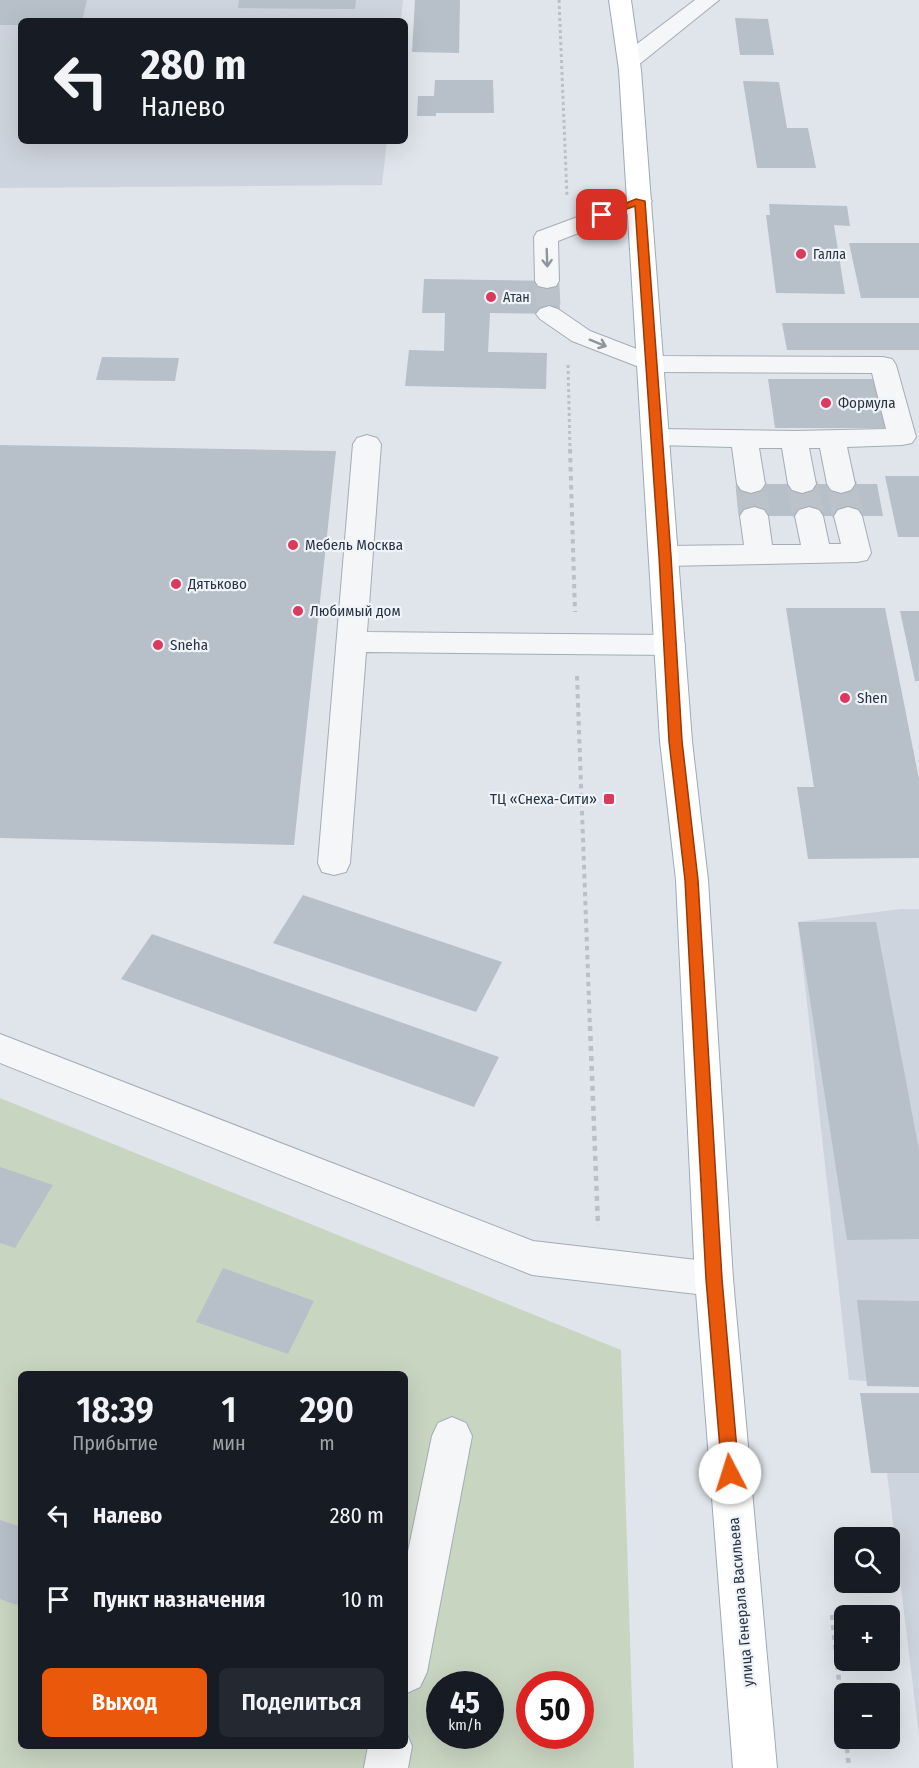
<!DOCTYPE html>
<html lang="ru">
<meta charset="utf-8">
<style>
:root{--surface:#171b24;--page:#242831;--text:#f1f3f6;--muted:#9ea1a6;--accent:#ea580c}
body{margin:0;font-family:"Fira Sans Condensed",sans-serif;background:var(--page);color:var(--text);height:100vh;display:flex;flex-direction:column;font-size:22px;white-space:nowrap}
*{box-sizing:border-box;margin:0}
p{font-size:20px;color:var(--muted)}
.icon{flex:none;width:33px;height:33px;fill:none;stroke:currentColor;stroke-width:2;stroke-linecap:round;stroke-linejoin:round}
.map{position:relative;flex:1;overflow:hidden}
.sheet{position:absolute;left:18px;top:1371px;width:390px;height:378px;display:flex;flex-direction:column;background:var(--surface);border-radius:9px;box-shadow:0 6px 24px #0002}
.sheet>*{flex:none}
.hud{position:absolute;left:18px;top:18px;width:390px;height:126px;border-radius:9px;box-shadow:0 6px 24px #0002;background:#171b24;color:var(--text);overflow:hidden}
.fabs{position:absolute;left:834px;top:1527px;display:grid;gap:12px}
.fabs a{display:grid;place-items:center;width:66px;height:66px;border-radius:9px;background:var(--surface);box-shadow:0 6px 24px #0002;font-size:30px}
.speed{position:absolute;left:426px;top:1671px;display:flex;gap:12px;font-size:30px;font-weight:700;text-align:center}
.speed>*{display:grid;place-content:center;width:78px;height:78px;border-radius:50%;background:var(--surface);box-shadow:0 6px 24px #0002;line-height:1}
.speed small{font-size:15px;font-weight:400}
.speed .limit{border:9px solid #d22;background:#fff;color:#111}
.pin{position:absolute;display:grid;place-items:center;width:51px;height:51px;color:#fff;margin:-26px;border-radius:12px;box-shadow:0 3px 9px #0006}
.me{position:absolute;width:66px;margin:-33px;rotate:355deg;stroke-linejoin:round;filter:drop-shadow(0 0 4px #0008)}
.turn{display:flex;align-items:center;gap:21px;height:126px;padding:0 24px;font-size:27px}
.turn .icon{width:78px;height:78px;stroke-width:2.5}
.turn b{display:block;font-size:42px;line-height:51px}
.eta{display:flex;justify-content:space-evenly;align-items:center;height:102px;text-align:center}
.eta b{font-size:36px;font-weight:600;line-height:42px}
.button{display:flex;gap:12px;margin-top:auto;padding:12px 24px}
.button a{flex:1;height:69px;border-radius:9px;background:var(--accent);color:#fff;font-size:24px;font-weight:600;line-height:69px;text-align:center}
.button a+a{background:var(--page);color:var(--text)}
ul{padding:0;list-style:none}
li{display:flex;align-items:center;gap:18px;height:84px;padding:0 24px}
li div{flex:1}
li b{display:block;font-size:22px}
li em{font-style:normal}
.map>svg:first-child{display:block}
.built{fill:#ced4dd}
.green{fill:#c8d5c1;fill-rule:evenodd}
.building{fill:#b7bfc9}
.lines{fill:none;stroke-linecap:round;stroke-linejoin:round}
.minor-tunnel-far1{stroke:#bbc2ca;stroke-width:24;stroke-dasharray:24 12;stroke-linecap:butt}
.minor-tunnel{stroke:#bbc2ca;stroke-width:31;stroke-dasharray:31 16;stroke-linecap:butt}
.minor-casing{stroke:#a5acb6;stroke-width:2}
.major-casing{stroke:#9eaab8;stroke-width:2}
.path-far2{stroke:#bbc0c6;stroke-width:3;stroke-dasharray:3 3;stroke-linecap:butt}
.path-far1{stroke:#bbc0c6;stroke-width:4;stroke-dasharray:4.5 4.5;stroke-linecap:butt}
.path{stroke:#bbc0c6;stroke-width:4.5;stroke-dasharray:5 5;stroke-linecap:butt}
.minor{fill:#f4f6f8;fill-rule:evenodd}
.major{fill:#fff;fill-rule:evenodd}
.oneway{stroke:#8e959e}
.route{fill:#ea580c;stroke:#983908;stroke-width:1.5}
.poi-dot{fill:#dc395e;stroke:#f0f4f8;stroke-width:2}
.labels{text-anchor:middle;stroke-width:4.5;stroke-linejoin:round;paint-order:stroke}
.far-poi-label{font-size:14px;fill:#273444;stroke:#f0f4f8;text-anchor:start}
.poi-label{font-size:15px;fill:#273444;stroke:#f0f4f8;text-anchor:start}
.street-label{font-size:15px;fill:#273444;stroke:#f0f4f8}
</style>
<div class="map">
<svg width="919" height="1768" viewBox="0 0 919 1768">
<rect width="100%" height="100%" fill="#e0e5eb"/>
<g class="built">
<path d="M 0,0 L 403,0 L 401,21 L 21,21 L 21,141 L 387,141 L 382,185 L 0,188 Z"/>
<path d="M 901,909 L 919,909 L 919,1384 L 849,1380 L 798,922 Z"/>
<path d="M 884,1448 L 919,1448 L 919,1737 L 919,1736 Z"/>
</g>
<path class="green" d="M 0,1098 L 621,1350 L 634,1768 L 0,1768 ZM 21,1374 L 405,1374 L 405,1746 L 21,1746 ZM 440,1684 L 490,1684 L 490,1736 L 440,1736 ZM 530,1684 L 580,1684 L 580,1736 L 530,1736 Z"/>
<g class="building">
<path d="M 0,0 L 87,0 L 82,21 L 21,21 L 21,25 L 0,25 Z"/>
<path d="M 239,0 L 356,0 L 355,9 L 238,8 Z"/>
<path d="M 415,0 L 460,0 L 459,53 L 412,52 Z"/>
<path d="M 735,18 L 768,19 L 774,55 L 740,55 Z"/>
<path d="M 435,80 L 493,80 L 494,113 L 436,113 L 436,116 L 417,116 L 418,96 L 434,96 Z"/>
<path d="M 743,81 L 779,82 L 787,128 L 808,128 L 816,168 L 757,168 Z"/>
<path d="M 769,204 L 847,206 L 850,226 L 834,225 L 845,294 L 776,293 L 766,215 L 770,215 Z"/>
<path d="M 849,243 L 919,243 L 919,298 L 861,298 Z"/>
<path d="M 424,279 L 559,281 L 560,314 L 490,313 L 488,352 L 547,353 L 546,389 L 405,386 L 409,350 L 444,351 L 445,313 L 422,313 Z"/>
<path d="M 782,323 L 919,323 L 919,350 L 787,350 Z"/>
<path d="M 102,357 L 179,358 L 175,381 L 96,380 Z"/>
<path d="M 768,379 L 875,379 L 885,428 L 775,428 Z"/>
<path d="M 0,445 L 336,451 L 294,845 L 0,838 Z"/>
<path d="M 885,476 L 919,476 L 919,537 L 898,537 Z"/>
<path d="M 736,484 L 877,484 L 883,516 L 740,516 Z"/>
<path d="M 786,608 L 885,608 L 919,779 L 919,858 L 808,859 L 797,787 L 814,787 Z"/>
<path d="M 900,611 L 919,611 L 919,681 L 915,681 Z"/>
<path d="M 303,895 L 502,962 L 476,1012 L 273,943 Z"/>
<path d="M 798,922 L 876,922 L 919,1150 L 919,1239 L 847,1240 Z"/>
<path d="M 152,934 L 499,1057 L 474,1107 L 121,979 Z"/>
<path d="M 0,1167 L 53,1185 L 15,1248 L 0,1243 Z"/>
<path d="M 223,1268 L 314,1301 L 288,1354 L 196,1322 Z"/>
<path d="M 857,1300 L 919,1301 L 919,1387 L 867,1386 Z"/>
<path d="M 860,1393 L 919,1393 L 919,1473 L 871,1473 Z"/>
<path d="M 0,1520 L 21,1527 L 21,1596 L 17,1605 L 0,1599 Z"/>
</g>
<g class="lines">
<path class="minor-tunnel-far1" d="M 547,281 L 549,314"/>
<g class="minor-tunnel">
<path d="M 751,484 L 754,516"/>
<path d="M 802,484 L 809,516"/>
<path d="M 841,484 L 848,516"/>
</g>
<g class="minor-casing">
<g id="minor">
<path d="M 695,0 L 719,0 L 637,66 L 629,68 L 621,66 L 618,61 L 621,56 Z"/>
<path d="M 640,194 L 648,196 L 652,201 L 648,206 L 558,241 L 559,281 L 556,286 L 547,288 L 538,286 L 535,281 L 534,237 L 537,232 Z"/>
<path d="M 549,306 L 558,309 L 590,331 L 655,356 L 883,357 L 892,359 L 896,365 L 916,437 L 912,443 L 902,445 L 847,447 L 855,484 L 851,490 L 841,493 L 831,490 L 827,484 L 820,448 L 809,448 L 816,484 L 812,490 L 802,493 L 792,490 L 788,484 L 782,448 L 759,448 L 765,484 L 761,490 L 751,493 L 741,490 L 737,484 L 732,447 L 657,445 L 647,443 L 643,437 L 647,431 L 657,429 L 794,431 L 886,429 L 872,373 L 652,372 L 572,341 L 540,319 L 536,314 L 540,309 Z"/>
<path d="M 367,435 L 377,438 L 381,444 L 367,632 L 670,635 L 681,638 L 685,645 L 681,652 L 670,655 L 366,652 L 350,863 L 346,872 L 334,875 L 322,872 L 318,863 L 353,444 L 357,438 Z"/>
<path d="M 754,507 L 764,510 L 768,516 L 772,545 L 801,545 L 795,516 L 799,510 L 809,507 L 819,510 L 823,516 L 829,544 L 841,544 L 834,516 L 838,510 L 848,507 L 858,510 L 862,516 L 871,553 L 867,560 L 857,562 L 665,566 L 655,563 L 651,556 L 655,549 L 665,546 L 744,545 L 740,516 L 744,510 Z"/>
<path d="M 0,1034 L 533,1241 L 714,1262 L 728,1267 L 733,1279 L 728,1291 L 714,1296 L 532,1275 L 0,1063 Z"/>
<path d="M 452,1417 L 466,1423 L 472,1436 L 427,1672 L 420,1687 L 405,1694 L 405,1566 L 432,1436 L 438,1423 Z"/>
<path d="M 405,1730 L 412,1746 L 408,1768 L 364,1768 L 368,1746 L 405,1746 Z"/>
</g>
</g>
<g class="major-casing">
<path id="major" d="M 609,0 L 631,0 L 641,70 L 692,741 L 708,880 L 733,1279 L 777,1768 L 733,1768 L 695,1279 L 676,880 L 660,741 L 619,70 Z"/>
</g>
<g class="path-far2">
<path d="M 559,0 L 567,196"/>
<path d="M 568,365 L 570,450"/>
</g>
<g class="path-far1">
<path d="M 570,449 L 575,612"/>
<path d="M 577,676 L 590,1028"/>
</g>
<g class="path">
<path d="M 590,1026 L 598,1226"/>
<path d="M 832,1615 L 844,1728"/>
<path d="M 846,1738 L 849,1768"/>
</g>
<use href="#minor" class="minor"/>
<use href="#major" class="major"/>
</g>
<defs><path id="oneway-shaft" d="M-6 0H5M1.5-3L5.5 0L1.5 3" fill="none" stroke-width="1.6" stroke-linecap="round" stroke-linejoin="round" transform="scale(1.5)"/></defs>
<g class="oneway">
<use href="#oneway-shaft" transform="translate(547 258) rotate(88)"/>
<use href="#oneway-shaft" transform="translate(598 343) rotate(22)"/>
</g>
<path class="route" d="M 636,199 L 645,201 L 671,556 L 682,741 L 698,880 L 722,1279 L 739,1473 L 736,1479 L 730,1481 L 724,1479 L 722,1473 L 706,1279 L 685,880 L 669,741 L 659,556 L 635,206 L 602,218 L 597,215 Z"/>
<g class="poi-dot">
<circle cx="801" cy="254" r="6"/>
<circle cx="491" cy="297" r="6"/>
<circle cx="826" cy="403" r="6"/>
<circle cx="293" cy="545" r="6"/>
<circle cx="176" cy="584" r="6"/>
<circle cx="298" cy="611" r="6"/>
<circle cx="158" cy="645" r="6"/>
<circle cx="845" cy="698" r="6"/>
<rect x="603" y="793" width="12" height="12" rx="3"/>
</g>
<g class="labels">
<g class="far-poi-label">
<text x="813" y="259">Галла</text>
<text x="503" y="302">Атан</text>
</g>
<g class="poi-label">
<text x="838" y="408">Формула</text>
<text x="305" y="550">Мебель Москва</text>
<text x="188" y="589">Дятьково</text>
<text x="310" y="616">Любимый дом</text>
<text x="170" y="650">Sneha</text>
<text x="857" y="703">Shen</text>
<text x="597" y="804" text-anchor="end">ТЦ «Снеха-Сити»</text>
</g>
<g class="street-label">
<text transform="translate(741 1602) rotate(-95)" y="5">улица Генерала Васильева</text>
</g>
</g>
</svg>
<div class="fabs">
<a><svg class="icon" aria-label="search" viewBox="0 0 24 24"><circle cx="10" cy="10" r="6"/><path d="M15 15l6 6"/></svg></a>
<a>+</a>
<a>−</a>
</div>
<div class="speed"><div>45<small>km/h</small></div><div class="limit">50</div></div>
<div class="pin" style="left:602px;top:215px;background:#d93025"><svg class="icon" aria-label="arrive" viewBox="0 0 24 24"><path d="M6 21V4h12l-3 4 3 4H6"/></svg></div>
<svg class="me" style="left:730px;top:1473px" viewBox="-20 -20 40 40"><circle r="19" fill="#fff"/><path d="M0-13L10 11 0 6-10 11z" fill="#ea580c"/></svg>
<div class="hud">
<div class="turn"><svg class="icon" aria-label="left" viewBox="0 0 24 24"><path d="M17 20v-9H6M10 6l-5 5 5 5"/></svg><div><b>280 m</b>Налево</div></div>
</div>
<section class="sheet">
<div class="eta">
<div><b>18:39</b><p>Прибытие</p></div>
<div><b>1</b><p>мин</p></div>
<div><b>290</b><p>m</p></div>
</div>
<ul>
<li><svg class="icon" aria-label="left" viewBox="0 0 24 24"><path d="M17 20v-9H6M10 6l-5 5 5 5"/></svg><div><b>Налево</b></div><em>280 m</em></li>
<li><svg class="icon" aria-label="arrive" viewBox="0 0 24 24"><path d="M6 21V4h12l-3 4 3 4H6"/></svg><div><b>Пункт назначения</b></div><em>10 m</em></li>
</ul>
<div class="button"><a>Выход</a><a>Поделиться</a></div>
</section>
</div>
